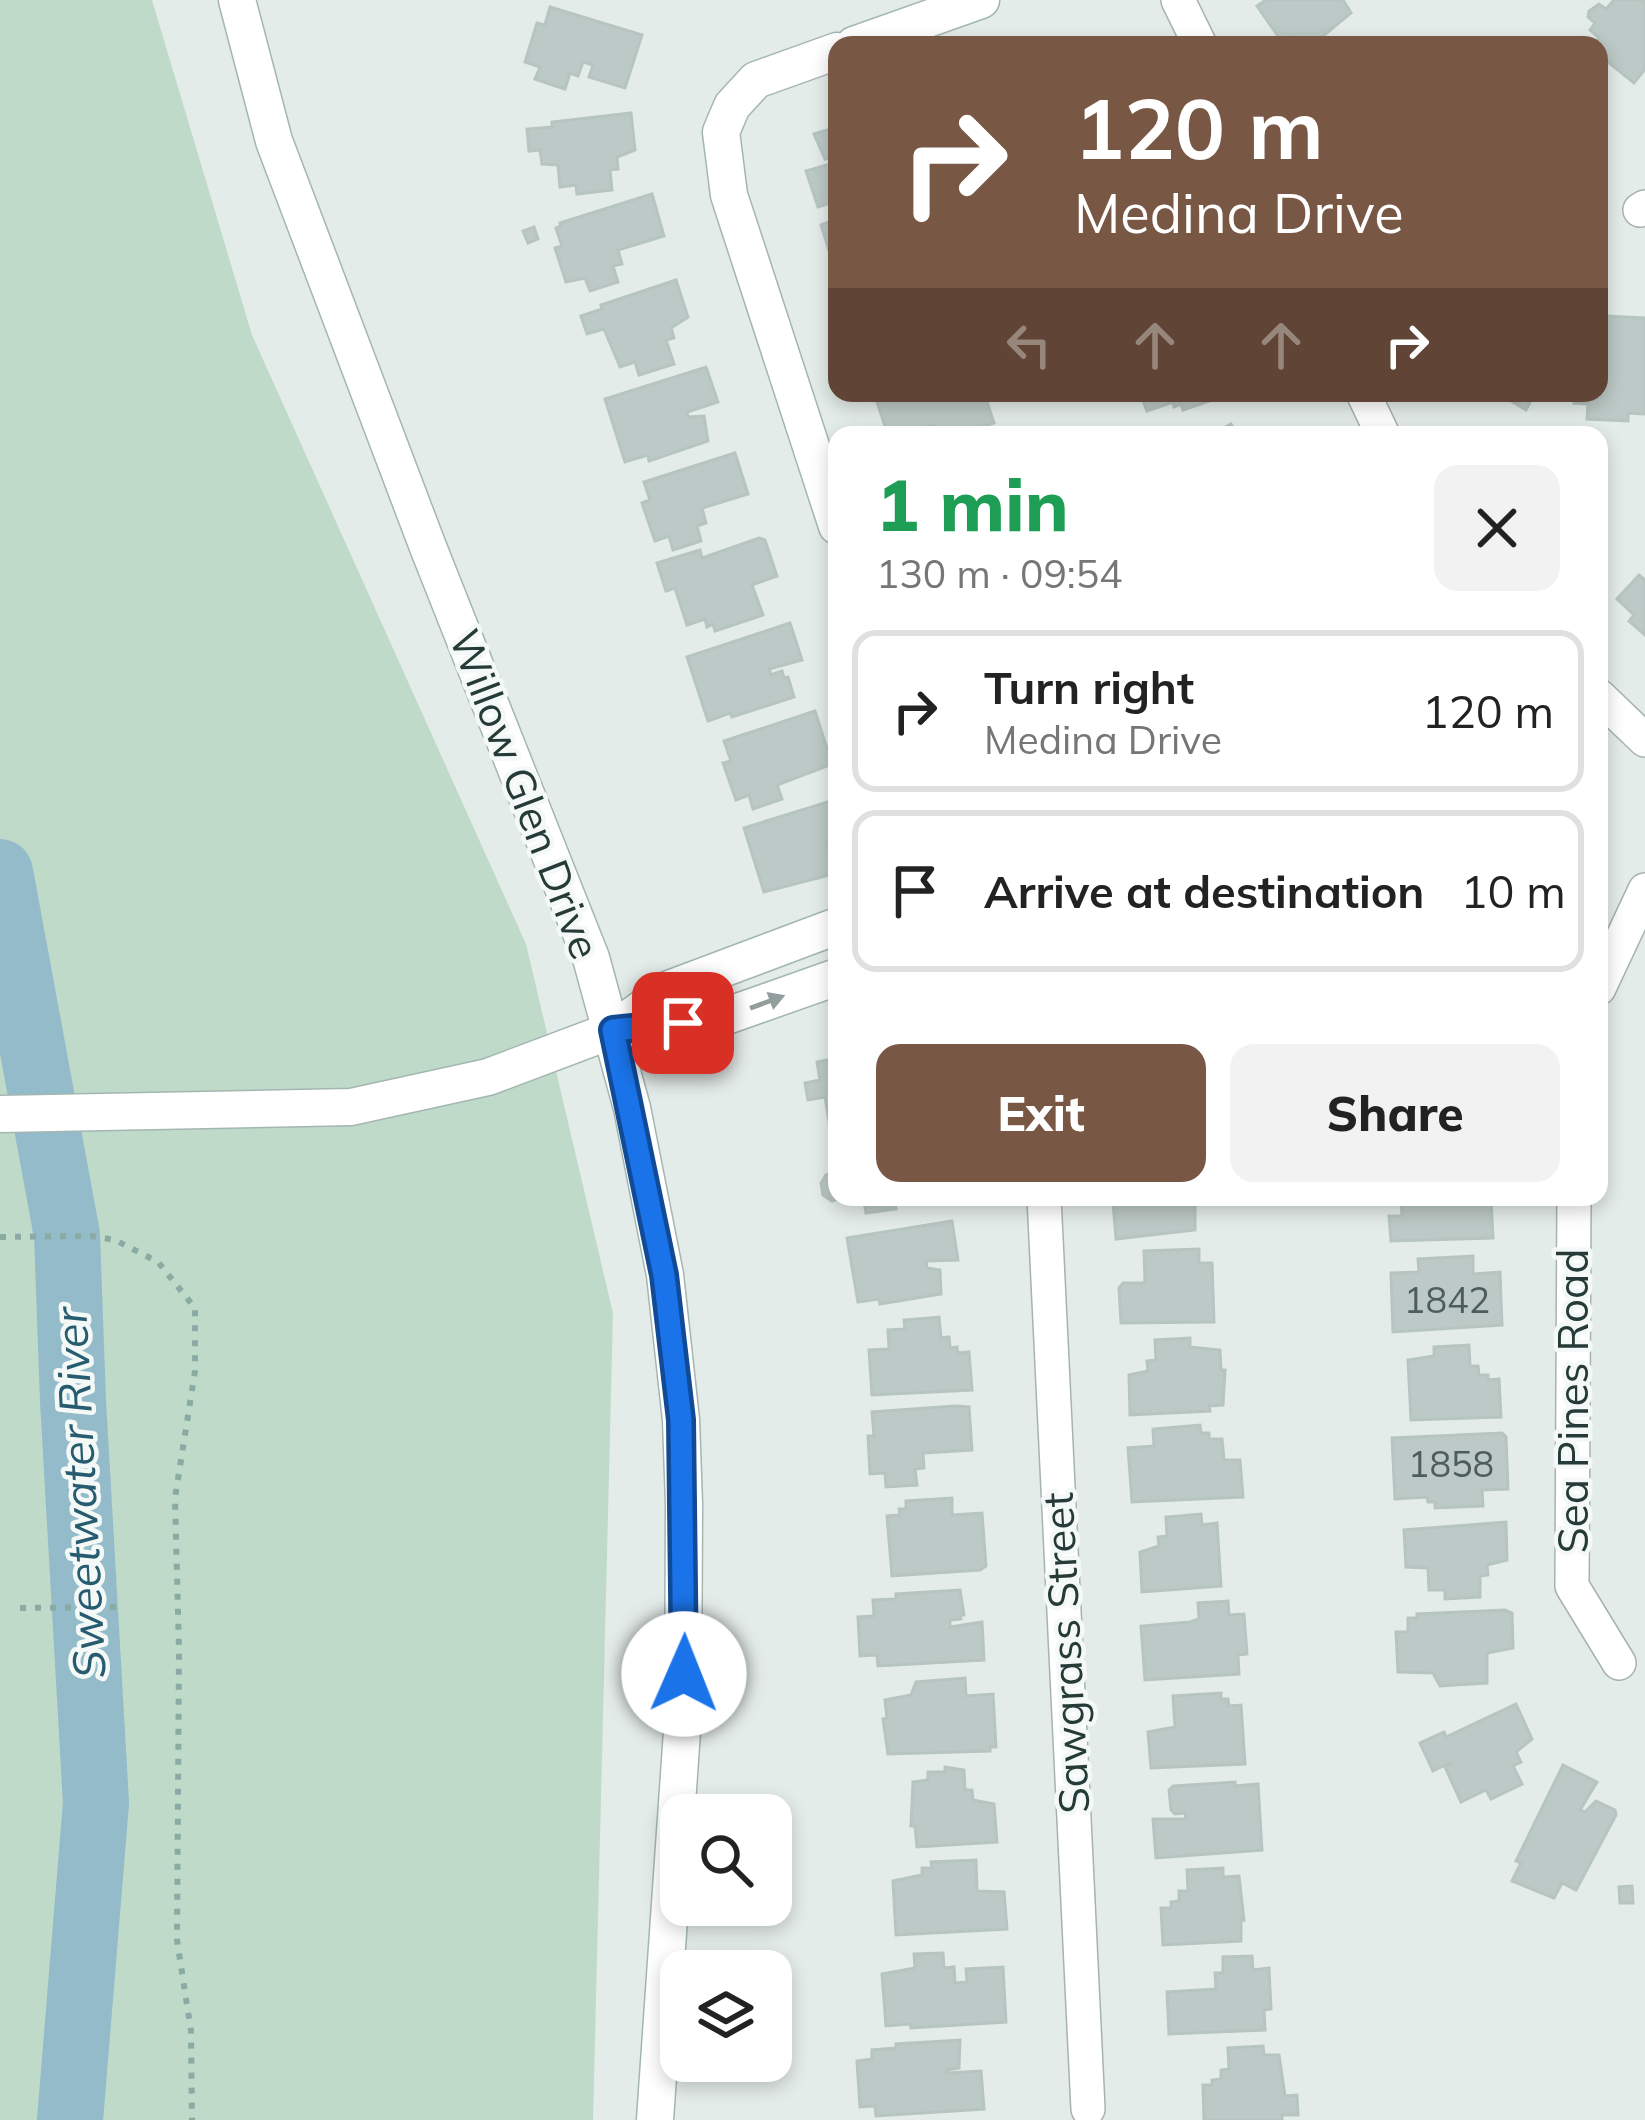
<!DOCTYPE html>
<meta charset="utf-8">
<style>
:root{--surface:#fff;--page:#f2f2f2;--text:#222;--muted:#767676;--line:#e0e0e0;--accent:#785744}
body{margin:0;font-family:Mulish,sans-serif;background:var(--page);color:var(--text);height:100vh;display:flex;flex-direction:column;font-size:45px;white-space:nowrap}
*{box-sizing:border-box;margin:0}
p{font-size:39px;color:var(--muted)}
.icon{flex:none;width:66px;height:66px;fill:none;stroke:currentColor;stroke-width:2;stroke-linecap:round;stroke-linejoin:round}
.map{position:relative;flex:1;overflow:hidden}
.details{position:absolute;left:828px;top:426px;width:780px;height:780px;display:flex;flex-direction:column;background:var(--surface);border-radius:24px;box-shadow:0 6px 18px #0003}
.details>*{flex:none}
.guide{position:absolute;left:828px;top:36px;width:780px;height:366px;border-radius:24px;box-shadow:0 6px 18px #0003;background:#785744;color:#fff;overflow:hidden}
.controls{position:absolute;left:660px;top:1794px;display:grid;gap:24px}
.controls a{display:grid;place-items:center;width:132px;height:132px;border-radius:24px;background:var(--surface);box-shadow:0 6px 18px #0003;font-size:60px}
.pin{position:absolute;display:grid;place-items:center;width:102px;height:102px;color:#fff;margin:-51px;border-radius:24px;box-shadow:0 6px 18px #0006}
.me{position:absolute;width:132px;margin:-66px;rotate:1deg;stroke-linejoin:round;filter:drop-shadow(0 0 9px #0008)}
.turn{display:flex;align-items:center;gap:42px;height:252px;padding:0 48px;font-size:54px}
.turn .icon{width:156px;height:156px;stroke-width:2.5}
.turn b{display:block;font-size:84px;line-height:102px}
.lanes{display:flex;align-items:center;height:114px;padding:0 48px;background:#0003;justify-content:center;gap:60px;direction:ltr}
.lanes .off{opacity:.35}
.round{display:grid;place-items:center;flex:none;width:126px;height:126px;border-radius:24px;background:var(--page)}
.overview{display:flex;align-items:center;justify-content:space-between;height:204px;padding:0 48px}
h1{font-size:72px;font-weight:800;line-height:90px;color:#1e9e55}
.button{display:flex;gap:24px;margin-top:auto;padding:24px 48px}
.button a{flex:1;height:138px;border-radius:24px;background:var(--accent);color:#fff;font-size:48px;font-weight:800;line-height:138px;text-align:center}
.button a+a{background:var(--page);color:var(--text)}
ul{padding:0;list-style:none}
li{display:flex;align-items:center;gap:36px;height:162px;margin:0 24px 18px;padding:0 24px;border:6px solid var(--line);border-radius:24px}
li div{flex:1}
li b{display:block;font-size:45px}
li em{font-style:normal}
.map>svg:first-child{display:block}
.green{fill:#c0daca}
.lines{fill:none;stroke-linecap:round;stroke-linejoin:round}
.river{stroke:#93bbca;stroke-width:66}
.building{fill:#bdc9c6;stroke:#b7c5c1;stroke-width:3}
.street-casing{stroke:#a7b3b0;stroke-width:36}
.secondary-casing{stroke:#a4b6b2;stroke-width:39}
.path{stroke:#89aba4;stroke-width:6;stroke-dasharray:6 9;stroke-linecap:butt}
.street{stroke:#fff;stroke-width:33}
.secondary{stroke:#fff;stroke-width:36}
.oneway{fill:#929d9c}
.route-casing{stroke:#114b97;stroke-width:30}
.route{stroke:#1a73e8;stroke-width:21}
.labels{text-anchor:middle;stroke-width:9;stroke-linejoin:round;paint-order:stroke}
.number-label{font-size:36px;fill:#4c5e5c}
.street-label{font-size:42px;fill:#263b38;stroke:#f4f9f7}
.water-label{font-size:45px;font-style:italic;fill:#275c70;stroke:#f4f9f7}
</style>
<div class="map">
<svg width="1645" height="2120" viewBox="0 0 1645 2120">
<rect width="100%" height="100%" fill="#e4ece9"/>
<path class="green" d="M 0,0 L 152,0 L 252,335 L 526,944 L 613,1313 L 593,2120 L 0,2120 Z"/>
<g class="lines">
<path class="river" d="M 0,872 L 67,1235 L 73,1401 L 96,1803 L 70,2120"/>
</g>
<g class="building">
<path d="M 1266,0 L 1343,0 L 1351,13 L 1317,41 L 1315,38 L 1305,45 L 1294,45 L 1289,37 L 1282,42 L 1257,6 Z"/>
<path d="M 1614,0 L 1645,0 L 1645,69 L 1634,83 L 1599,55 L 1601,47 L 1595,43 L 1599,38 L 1590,30 L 1595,23 L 1588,17 L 1589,11 L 1599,4 L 1606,9 Z"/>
<path d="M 550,7 L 642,35 L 625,88 L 589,77 L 593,65 L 583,62 L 578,76 L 570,73 L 565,89 L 535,79 L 540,67 L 525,62 L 537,23 L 545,25 Z"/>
<path d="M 631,113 L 635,150 L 617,157 L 618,169 L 610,170 L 612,190 L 577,194 L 576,185 L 560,187 L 558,165 L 542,164 L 540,150 L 529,151 L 527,129 L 552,127 L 552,122 Z"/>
<path d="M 837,127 L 837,157 L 825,159 L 814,134 Z"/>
<path d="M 837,162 L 837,201 L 818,207 L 806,171 Z"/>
<path d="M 652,194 L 664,236 L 618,250 L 622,264 L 613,266 L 618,282 L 590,291 L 585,278 L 566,282 L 555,248 L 562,246 L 556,228 L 561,226 L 560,223 Z"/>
<path d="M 837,219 L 837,265 L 834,266 L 821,225 Z"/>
<path d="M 534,227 L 538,239 L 528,243 L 523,231 Z"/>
<path d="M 676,280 L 688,317 L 671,328 L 674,338 L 666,340 L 674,364 L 639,375 L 635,362 L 620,367 L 604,329 L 587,334 L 581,316 L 602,309 L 601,305 Z"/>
<path d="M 1606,316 L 1645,318 L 1645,414 L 1628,413 L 1628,421 L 1587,419 L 1588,404 L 1574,403 L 1574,393 L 1599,393 L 1599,365 L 1605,365 Z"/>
<path d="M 706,367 L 718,402 L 687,412 L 688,417 L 704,416 L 708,441 L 649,461 L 648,455 L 625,462 L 605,399 Z"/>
<path d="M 894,393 L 984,393 L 994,423 L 978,428 L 980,435 L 937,435 L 934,425 L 924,428 L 927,435 L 888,435 L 876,399 Z"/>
<path d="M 1140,393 L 1228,393 L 1229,394 L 1183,410 L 1181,404 L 1174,407 L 1173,402 L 1147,411 Z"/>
<path d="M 1535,393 L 1526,410 L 1500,394 L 1501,393 Z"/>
<path d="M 1231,424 L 1237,435 L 1210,435 Z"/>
<path d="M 735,453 L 748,494 L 702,508 L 706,523 L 697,526 L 701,541 L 673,550 L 669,536 L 655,541 L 642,503 L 650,500 L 644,482 Z"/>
<path d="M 759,538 L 765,540 L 777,576 L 752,585 L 763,615 L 715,631 L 713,624 L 707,627 L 705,619 L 687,625 L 675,588 L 666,591 L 657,563 L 700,550 L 702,558 Z"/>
<path d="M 1639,575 L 1645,580 L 1645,635 L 1629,621 L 1634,615 L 1617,599 Z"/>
<path d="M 790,623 L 802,660 L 769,669 L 771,675 L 782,671 L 784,678 L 788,677 L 794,697 L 732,717 L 730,713 L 708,721 L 687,657 Z"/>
<path d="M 815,711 L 832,764 L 777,785 L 782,799 L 753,809 L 749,795 L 736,800 L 723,763 L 731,761 L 724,741 Z"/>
<path d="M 837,799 L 837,839 L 826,843 L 827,847 L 837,843 L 837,873 L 764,892 L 744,828 Z"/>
<path d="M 837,1058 L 837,1125 L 830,1127 L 825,1097 L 808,1100 L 805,1083 L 820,1080 L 817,1062 Z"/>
<path d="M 836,1174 L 837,1197 L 842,1197 L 832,1201 L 823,1195 L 821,1183 L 826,1175 Z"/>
<path d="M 849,1197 L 894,1197 L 896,1209 L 866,1213 L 864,1201 L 850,1203 Z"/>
<path d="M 1123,1197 L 1195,1197 L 1195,1230 L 1116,1239 L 1113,1202 L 1123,1201 Z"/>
<path d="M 1412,1197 L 1491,1200 L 1493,1238 L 1391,1241 L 1389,1216 L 1402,1216 L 1401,1200 L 1412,1200 Z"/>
<path d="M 952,1221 L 958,1260 L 926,1261 L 927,1268 L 940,1270 L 941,1294 L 880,1304 L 879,1299 L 858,1302 L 847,1238 Z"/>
<path d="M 1199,1249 L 1199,1263 L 1212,1263 L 1214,1322 L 1121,1323 L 1119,1288 L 1123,1283 L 1145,1283 L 1144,1251 Z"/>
<path d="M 1473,1256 L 1473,1274 L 1500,1272 L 1502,1325 L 1393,1332 L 1391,1273 L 1419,1272 L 1418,1259 Z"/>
<path d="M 939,1317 L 941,1338 L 949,1337 L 950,1348 L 957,1347 L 958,1353 L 969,1352 L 972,1390 L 872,1395 L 869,1350 L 889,1349 L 888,1330 L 905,1329 L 904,1320 Z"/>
<path d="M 1190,1338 L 1190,1347 L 1220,1350 L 1221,1370 L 1225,1370 L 1223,1405 L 1209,1406 L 1210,1411 L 1130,1415 L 1129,1375 L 1148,1371 L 1147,1361 L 1156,1360 L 1155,1340 Z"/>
<path d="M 1469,1345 L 1470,1366 L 1478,1366 L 1479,1375 L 1488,1375 L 1488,1380 L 1499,1379 L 1501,1417 L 1411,1420 L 1408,1360 L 1434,1356 L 1434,1347 Z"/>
<path d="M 955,1406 L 969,1407 L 972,1450 L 923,1453 L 924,1468 L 915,1469 L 917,1485 L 886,1487 L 885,1473 L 870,1474 L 868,1436 L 874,1436 L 872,1412 Z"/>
<path d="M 1200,1425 L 1201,1433 L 1209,1433 L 1209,1439 L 1222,1439 L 1224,1460 L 1240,1460 L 1243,1497 L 1132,1502 L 1128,1448 L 1154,1446 L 1153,1429 Z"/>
<path d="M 1502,1433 L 1506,1437 L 1508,1489 L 1482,1490 L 1483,1506 L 1435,1508 L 1435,1502 L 1428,1502 L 1427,1497 L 1395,1499 L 1392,1438 Z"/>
<path d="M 952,1498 L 952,1515 L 982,1513 L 986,1566 L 980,1570 L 892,1576 L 887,1516 L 900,1515 L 899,1509 L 906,1509 L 906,1501 Z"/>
<path d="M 1201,1514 L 1202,1525 L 1217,1523 L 1221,1586 L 1142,1592 L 1140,1552 L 1159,1546 L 1158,1537 L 1167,1536 L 1166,1517 Z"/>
<path d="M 1506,1522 L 1507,1560 L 1487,1565 L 1488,1575 L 1480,1576 L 1480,1597 L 1445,1599 L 1445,1590 L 1429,1590 L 1428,1568 L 1406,1567 L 1404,1530 Z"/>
<path d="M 960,1590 L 964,1615 L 960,1615 L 961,1619 L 950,1620 L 950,1627 L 982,1622 L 984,1660 L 878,1666 L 877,1655 L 860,1656 L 858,1617 L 874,1616 L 873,1600 L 896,1599 L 896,1594 Z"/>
<path d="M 1228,1601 L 1229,1615 L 1244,1614 L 1247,1654 L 1238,1655 L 1239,1674 L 1145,1680 L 1141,1626 L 1190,1622 L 1199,1619 L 1198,1603 Z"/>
<path d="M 1505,1610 L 1512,1613 L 1513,1648 L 1487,1653 L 1487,1683 L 1440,1686 L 1433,1673 L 1398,1672 L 1396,1632 L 1408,1632 L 1408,1618 L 1417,1618 L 1417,1614 Z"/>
<path d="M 965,1678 L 966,1696 L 993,1694 L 996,1747 L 990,1747 L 990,1751 L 888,1754 L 883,1719 L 887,1718 L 885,1700 L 911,1695 L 916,1682 Z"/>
<path d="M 1221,1693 L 1221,1699 L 1228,1699 L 1229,1706 L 1241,1705 L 1245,1764 L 1151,1768 L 1148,1732 L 1175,1727 L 1173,1696 Z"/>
<path d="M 1516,1704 L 1532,1739 L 1516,1752 L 1521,1762 L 1513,1766 L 1522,1784 L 1491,1799 L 1486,1790 L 1461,1802 L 1445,1767 L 1451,1762 L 1433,1771 L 1420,1743 L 1444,1732 L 1446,1737 Z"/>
<path d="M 1563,1765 L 1597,1782 L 1580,1810 L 1585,1812 L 1596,1801 L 1615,1810 L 1616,1815 L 1576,1890 L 1562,1883 L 1554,1898 L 1512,1881 L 1521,1863 L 1516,1861 Z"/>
<path d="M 945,1767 L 964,1770 L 965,1790 L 972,1790 L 973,1800 L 994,1804 L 997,1842 L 917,1847 L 915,1826 L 911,1826 L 913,1782 L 928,1780 L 928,1772 L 945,1772 Z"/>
<path d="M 1235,1782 L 1235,1786 L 1258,1784 L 1262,1850 L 1156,1858 L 1153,1819 L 1186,1819 L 1185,1813 L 1175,1814 L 1171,1810 L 1169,1790 L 1173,1786 Z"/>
<path d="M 976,1860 L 977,1891 L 1004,1892 L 1007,1929 L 896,1935 L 893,1881 L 922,1875 L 922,1868 L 932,1868 L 931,1862 Z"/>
<path d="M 1223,1868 L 1223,1877 L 1239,1876 L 1244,1920 L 1241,1919 L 1241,1941 L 1163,1945 L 1161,1908 L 1171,1908 L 1171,1902 L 1179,1901 L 1179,1891 L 1188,1891 L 1187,1870 Z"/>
<path d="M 1632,1886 L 1633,1903 L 1620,1903 L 1619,1887 Z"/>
<path d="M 943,1953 L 944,1968 L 954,1967 L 955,1983 L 967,1982 L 966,1969 L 1003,1967 L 1006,2022 L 911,2028 L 910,2024 L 886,2026 L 882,1974 L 915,1968 L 914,1954 Z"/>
<path d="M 1252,1956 L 1253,1970 L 1269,1968 L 1271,2009 L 1264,2010 L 1265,2030 L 1169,2034 L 1167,1992 L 1216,1989 L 1215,1973 L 1223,1973 L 1223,1957 Z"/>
<path d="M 960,2040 L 959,2068 L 947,2070 L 947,2073 L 981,2071 L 984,2109 L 876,2116 L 875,2106 L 860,2107 L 857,2061 L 872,2059 L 872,2050 L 896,2048 L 896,2044 Z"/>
<path d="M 1263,2046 L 1264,2055 L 1279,2055 L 1285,2096 L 1297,2095 L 1298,2115 L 1282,2115 L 1282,2120 L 1204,2120 L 1203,2085 L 1212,2085 L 1212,2080 L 1221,2079 L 1221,2070 L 1229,2069 L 1228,2048 Z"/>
</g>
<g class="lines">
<g class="street-casing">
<g id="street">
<path d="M 1178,0 L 1200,45"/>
<path d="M 1640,210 L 1645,207"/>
<path d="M 1363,393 L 1383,435"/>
<path d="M 1599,696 L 1645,740"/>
<path d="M 1599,988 L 1645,890"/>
<path d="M 1044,1197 L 1088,2109"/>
<path d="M 1574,1197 L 1572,1586 L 1619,1663"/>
</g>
</g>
<g class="secondary-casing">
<g id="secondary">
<path d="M 237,0 L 274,141 L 428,547 L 591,958 L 632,1108 L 665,1275 L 681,1420 L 684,1504 L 683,1717 L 655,2120"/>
<path d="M 854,45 L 981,0"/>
<path d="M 837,51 L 756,80 L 732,106 L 721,132 L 729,195 L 837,526"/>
<path d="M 613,1030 L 669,989 L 837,926"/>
<path d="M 0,1114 L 351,1107 L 488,1077 L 613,1030 L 718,1019 L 837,977"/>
</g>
</g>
<g class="path">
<path d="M 0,1237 L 91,1236 L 115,1240 L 158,1262 L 195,1308 L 195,1371 L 175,1498 L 179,1650 L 177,1940 L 191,2031 L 192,2120"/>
<path d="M 20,1608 L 123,1607"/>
</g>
<use href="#street" class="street"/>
<use href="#secondary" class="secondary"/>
</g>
<defs><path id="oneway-solid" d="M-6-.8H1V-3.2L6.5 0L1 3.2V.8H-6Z" transform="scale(3)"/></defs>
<use class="oneway" href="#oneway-solid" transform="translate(767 1002) rotate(-20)"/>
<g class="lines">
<g class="route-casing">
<path id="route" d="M 683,1023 L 613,1030 L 664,1275 L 681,1420 L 684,1674"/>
</g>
<use href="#route" class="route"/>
</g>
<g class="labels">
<g class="number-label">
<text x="1447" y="1313">1842</text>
<text x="1451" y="1477">1858</text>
</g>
<g class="street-label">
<text transform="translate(525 794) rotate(69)" y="15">Willow Glen Drive</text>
<text transform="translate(1573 1401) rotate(-90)" y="15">Sea Pines Road</text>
<text transform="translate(1066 1653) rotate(-93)" y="15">Sawgrass Street</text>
</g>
<g class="water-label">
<text transform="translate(80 1493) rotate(-93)" y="16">Sweetwater River</text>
</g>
</g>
</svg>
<div class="controls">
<a><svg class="icon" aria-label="search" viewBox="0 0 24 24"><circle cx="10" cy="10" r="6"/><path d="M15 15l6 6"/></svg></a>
<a><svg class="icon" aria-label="layers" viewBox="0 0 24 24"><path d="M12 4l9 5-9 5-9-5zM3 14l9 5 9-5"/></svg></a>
</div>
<div class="pin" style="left:683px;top:1023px;background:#d93025"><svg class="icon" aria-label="arrive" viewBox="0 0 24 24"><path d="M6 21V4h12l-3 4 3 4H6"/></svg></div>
<svg class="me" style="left:684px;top:1674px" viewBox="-20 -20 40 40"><circle r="19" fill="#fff"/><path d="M0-13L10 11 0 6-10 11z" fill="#1a73e8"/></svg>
<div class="guide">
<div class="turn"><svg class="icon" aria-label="right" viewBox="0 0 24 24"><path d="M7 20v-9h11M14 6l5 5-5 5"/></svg><div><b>120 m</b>Medina Drive</div></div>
<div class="lanes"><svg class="icon off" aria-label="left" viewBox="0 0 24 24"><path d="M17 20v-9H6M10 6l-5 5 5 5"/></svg><svg class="icon off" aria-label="ahead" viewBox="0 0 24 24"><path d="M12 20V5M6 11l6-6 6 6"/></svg><svg class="icon off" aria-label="ahead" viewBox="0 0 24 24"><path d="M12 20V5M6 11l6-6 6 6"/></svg><svg class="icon" aria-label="right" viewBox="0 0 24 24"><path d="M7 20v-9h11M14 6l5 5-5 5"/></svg></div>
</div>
<section class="details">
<div class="overview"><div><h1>1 min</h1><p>130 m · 09:54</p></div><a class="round"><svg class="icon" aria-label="close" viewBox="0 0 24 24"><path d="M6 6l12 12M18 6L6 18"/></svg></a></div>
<ul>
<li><svg class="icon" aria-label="right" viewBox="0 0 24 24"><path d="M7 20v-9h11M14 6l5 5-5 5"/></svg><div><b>Turn right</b><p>Medina Drive</p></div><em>120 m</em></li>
<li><svg class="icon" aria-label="arrive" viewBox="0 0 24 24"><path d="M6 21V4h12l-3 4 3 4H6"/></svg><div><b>Arrive at destination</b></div><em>10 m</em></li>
</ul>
<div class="button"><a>Exit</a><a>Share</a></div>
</section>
</div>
